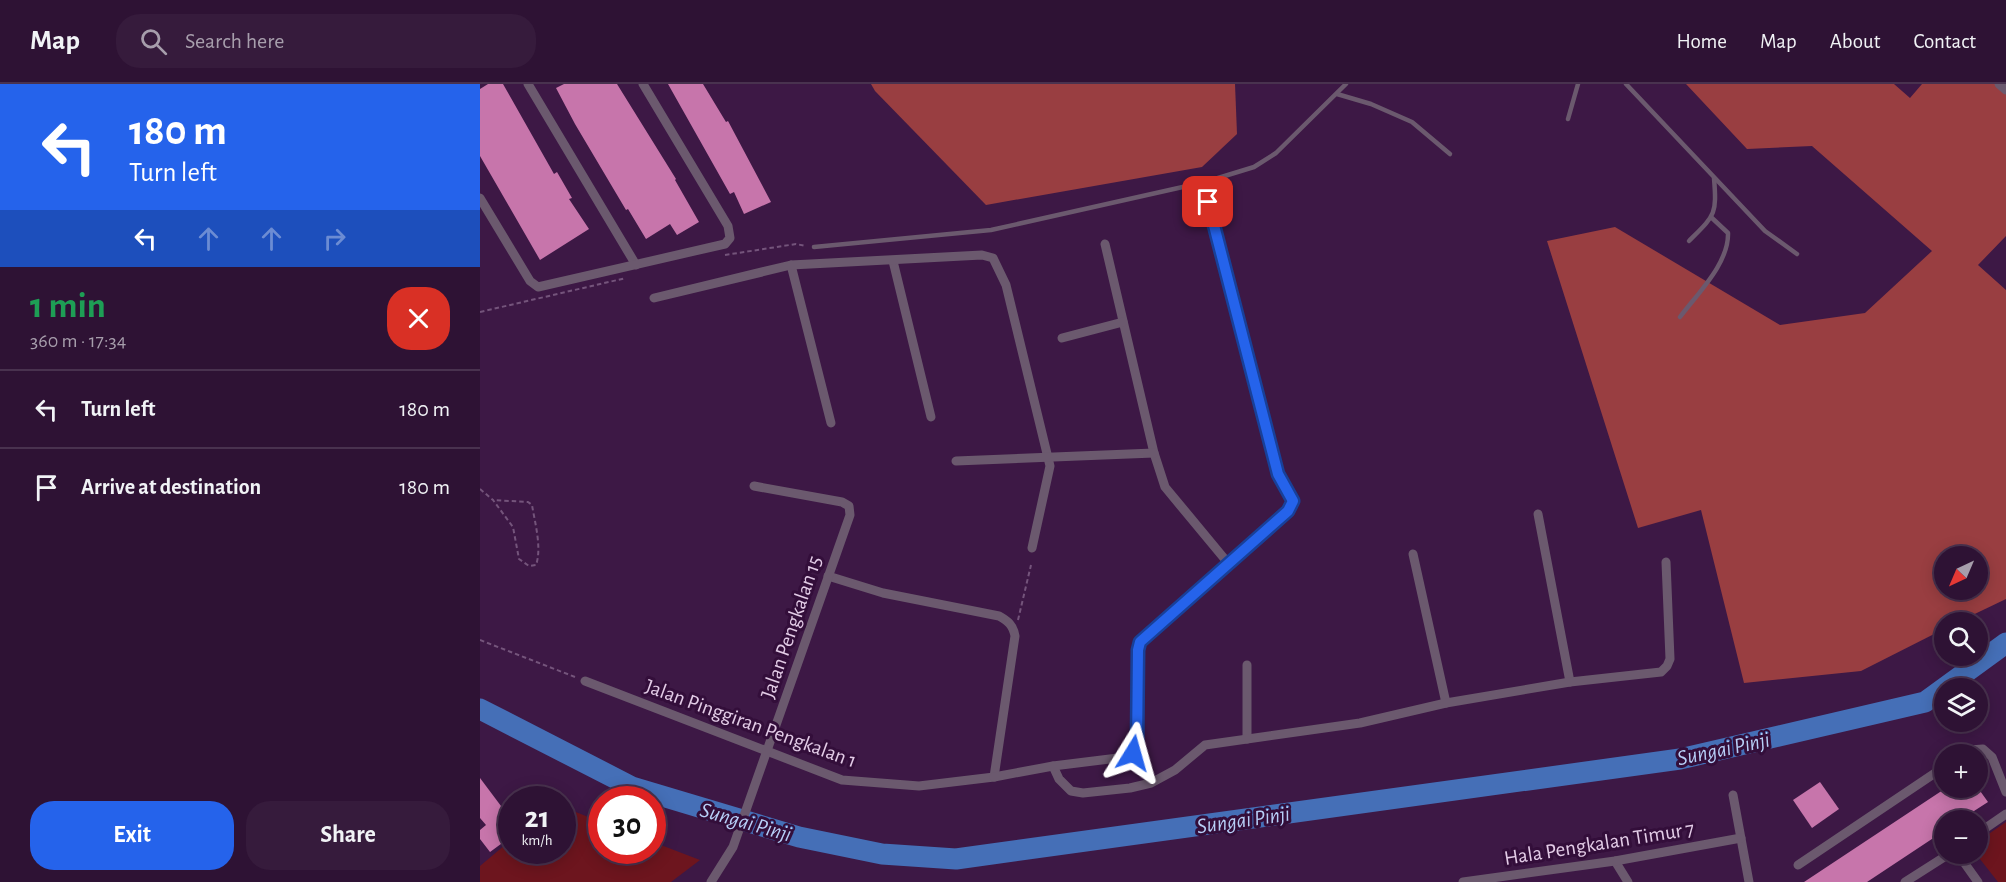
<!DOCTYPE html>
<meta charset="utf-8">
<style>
:root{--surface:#2e1234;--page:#361b3c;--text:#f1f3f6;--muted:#a79eac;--line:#49324f;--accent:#2563eb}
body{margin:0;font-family:"Alegreya Sans",sans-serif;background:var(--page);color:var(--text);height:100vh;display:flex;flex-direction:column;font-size:22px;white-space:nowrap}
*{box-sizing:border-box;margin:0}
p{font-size:20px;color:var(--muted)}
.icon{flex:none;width:33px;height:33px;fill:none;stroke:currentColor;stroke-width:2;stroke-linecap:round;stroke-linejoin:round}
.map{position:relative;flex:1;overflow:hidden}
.drawer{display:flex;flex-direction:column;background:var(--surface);width:480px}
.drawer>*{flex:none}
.guide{background:#2563eb;color:#fff;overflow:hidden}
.needle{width:39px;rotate:224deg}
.fabs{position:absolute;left:1454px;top:462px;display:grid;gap:12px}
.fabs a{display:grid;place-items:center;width:54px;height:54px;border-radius:50%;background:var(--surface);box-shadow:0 3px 15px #0003,0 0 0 2px var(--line);font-size:30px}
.speed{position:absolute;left:18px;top:702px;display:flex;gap:12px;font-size:30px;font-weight:700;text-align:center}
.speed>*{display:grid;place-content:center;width:78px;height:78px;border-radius:50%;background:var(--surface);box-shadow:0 3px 15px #0003,0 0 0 2px var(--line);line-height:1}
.speed small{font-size:15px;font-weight:400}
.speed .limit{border:9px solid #d22;background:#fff;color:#111}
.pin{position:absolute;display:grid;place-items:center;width:51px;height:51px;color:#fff;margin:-26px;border-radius:12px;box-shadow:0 3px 9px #0006}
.me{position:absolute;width:66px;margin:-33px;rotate:8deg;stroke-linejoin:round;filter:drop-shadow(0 0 4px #0008)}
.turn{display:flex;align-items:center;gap:21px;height:126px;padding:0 30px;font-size:27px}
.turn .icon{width:78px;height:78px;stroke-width:2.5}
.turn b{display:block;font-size:42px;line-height:51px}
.lanes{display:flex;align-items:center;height:57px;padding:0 30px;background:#0003;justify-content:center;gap:30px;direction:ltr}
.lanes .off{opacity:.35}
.round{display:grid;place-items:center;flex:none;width:63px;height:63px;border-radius:24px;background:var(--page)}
.head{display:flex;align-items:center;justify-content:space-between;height:102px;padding:0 30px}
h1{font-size:36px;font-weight:600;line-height:45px;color:#1e9e55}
.cta{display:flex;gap:12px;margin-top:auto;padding:12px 30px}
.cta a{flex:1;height:69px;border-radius:24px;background:var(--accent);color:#fff;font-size:24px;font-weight:600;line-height:69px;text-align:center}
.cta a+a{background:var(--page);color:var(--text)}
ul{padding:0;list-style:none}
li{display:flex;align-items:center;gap:18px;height:78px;padding:0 30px;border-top:2px solid var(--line)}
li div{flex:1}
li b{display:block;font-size:22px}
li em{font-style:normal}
header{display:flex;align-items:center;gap:36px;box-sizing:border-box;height:84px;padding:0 30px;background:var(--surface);border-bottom:2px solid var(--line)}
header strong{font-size:28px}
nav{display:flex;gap:33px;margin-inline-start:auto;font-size:21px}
.search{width:420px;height:54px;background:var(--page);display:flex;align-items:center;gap:15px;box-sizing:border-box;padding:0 21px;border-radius:24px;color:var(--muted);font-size:22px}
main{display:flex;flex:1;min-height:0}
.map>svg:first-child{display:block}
.green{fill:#6d151e}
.forest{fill:#993e41;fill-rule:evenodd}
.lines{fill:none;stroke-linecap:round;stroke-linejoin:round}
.river{stroke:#456fb7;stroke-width:21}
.building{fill:#c775ab}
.path{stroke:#74547b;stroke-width:2;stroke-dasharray:4.5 3;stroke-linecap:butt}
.service{stroke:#6b596e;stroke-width:4.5}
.minor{stroke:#6b596e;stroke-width:9}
.route-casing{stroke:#184099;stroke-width:15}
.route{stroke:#2563eb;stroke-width:10}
.labels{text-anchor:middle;stroke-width:6;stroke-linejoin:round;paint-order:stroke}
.street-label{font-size:21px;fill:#e3cce7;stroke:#330e3a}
.water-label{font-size:22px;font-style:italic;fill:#b7cff7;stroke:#330e3a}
</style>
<header>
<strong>Map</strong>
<div class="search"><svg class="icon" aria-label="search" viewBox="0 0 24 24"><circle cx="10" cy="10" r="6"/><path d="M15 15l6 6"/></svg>Search here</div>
<nav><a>Home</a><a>Map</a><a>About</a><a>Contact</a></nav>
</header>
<main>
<section class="drawer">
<div class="guide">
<div class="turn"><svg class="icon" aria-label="left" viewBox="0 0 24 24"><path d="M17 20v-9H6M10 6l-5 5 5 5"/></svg><div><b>180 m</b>Turn left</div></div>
<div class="lanes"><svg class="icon" aria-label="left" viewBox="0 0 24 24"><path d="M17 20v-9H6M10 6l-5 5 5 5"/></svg><svg class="icon off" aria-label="ahead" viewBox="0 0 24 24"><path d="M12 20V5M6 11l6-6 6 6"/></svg><svg class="icon off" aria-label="ahead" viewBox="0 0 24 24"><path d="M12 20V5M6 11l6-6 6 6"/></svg><svg class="icon off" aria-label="right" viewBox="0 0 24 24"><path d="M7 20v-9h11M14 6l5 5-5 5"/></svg></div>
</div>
<div class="head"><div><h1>1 min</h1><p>360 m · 17:34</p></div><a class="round" style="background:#d93025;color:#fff"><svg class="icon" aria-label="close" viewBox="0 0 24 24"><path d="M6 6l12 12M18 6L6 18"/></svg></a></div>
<ul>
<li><svg class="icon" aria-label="left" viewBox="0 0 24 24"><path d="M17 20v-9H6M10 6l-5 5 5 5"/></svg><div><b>Turn left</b></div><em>180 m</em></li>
<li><svg class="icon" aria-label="arrive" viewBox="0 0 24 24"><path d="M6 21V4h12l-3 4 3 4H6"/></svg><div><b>Arrive at destination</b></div><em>180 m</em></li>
</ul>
<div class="cta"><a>Exit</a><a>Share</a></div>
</section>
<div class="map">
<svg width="1526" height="798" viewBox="0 0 1526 798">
<rect width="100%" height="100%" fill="#3d1845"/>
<g class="green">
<path d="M 83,723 L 121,738 L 122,766 L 172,766 L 173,758 L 220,776 L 191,798 L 0,798 L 0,782 L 31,756 L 32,766 L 82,766 Z"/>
<path d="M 1526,738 L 1526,798 L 1518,798 L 1496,770 L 1497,758 Z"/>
</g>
<g class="forest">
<path d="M 391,0 L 755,0 L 757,50 L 722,83 L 506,121 L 395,7 Z"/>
<path d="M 1206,0 L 1414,0 L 1430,14 L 1442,0 L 1526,0 L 1526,152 L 1498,181 L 1526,206 L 1526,515 L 1478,538 L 1464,538 L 1464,545 L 1381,587 L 1264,599 L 1221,426 L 1158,444 L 1067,157 L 1135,143 L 1300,241 L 1385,229 L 1452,167 L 1332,62 L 1267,65 ZM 1464,472 L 1497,472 L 1497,506 L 1464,506 Z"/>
</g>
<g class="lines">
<path class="river" d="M 0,625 L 152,703 L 319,753 L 402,770 L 476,775 L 1200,675 L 1445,618 L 1526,559"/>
</g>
<g class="building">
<path d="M 8,0 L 23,0 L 74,90 L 77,88 L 92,114 L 89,115 L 109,145 L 60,176 L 0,72 L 0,5 Z"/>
<path d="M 84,0 L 137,0 L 196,95 L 195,96 L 219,138 L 197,151 L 190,140 L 166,155 L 148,125 L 146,126 L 95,40 L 76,4 Z"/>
<path d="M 188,0 L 223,0 L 246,38 L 248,37 L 291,118 L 264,130 L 254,108 L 250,110 Z"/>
<path d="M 0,694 L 24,726 L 32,720 L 32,766 L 25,757 L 10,768 L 0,755 L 0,746 L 6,741 L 0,734 Z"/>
<path d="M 1340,698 L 1359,725 L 1332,744 L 1313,716 Z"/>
<path d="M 1466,704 L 1498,704 L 1508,718 L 1480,736 L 1464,736 L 1464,747 L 1387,798 L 1324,798 Z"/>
</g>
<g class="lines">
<g class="path">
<path d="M 245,171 L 316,160 L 326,162"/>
<path d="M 0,228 L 146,194"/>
<path d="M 0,405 L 13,416 L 33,443 L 39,475 L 49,482 L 56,481 C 62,464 55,439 52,421 L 48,418 L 13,416"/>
<path d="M 538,536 L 551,481"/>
<path d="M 0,556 L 95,593"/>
</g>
<g class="service">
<path d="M 1146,0 L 1285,147 L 1317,170"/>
<path d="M 857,10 L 891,20 L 932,38 L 970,70"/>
<path d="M 1088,35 L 1098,0"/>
<path d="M 1209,157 C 1235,131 1237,131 1234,94"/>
<path d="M 334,163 L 511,146 L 725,98 L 774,83 L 796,69 L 866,0"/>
<path d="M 1200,233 C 1218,209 1249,179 1248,149 L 1232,134"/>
</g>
<g class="minor">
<path d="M 48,0 L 156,181"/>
<path d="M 1519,0 L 1526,6"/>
<path d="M 0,114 L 50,197 L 58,203 L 245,160 L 250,154 L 248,142 L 163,0"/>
<path d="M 625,160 L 674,369 L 685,403 L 748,479"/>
<path d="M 413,177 L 451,333"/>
<path d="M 311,181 L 351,339"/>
<path d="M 174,214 L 311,181 L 502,171 L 513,174 L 526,201 L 570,382 L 552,464"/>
<path d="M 582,254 L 643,238"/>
<path d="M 476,377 L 674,369"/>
<path d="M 1058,430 L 1090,598"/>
<path d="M 933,470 L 966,619"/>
<path d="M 105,597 L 362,696 L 439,702 L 514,693 L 535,552 C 533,541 528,537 519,532 L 403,509 L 348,492"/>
<path d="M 767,655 L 767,581"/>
<path d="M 1483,670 L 1490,666 L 1503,665 L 1512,673 L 1526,708"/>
<path d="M 573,682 L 579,695 L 591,707 L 603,709 L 650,704 L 671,699 L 695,686 L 725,661 L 880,639 L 966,619 L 1090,598 L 1181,588 L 1187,582 L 1190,575 L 1186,478"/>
<path d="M 514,693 L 573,682 L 646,673 L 653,669 L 657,663 L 658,566 L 660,558 L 808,427 L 813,417 L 798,390 L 728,118"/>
<path d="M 1253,711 L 1269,798"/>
<path d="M 1497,750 L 1526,730"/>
<path d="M 1478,770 L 1498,798"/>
<path d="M 1135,777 L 1148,798"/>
<path d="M 1318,781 L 1464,683"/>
<path d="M 231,798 L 253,763 L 370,431 L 369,422 L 362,418 L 274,402"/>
<path d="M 983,798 L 1135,777 L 1261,754"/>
<path d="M 1425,798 L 1469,770"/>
</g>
</g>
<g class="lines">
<g class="route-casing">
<path id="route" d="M 653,669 L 657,663 L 658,566 L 660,558 L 808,427 L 813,417 L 798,390 L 728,118"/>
</g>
<use href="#route" class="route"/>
</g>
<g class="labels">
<g class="street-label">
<text transform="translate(311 543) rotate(-71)" y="7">Jalan Pengkalan 15</text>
<text transform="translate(271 639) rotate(20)" y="7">Jalan Pinggiran Pengkalan 1</text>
<text transform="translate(1119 759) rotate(-9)" y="7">Hala Pengkalan Timur 7</text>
</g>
<g class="water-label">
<text transform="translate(1243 664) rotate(-12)" y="8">Sungai Pinji</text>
<text transform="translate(763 735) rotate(-8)" y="8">Sungai Pinji</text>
<text transform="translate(266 737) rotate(16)" y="8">Sungai Pinji</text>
</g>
</g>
</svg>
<div class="fabs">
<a><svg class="needle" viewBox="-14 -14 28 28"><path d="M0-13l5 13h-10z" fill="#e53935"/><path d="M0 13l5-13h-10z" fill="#a79eac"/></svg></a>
<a><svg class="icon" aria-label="search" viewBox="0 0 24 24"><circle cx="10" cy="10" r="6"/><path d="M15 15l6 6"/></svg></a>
<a><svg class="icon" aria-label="layers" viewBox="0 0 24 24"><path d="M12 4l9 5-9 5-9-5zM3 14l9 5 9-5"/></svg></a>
<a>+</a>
<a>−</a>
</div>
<div class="speed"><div>21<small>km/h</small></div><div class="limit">30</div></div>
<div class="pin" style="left:728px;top:118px;background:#d93025"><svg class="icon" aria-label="arrive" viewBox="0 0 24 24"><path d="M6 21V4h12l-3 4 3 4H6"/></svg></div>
<svg class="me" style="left:653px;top:669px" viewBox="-20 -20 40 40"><path d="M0-17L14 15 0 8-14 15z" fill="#2563eb" stroke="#fff" stroke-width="4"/></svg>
</div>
</main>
